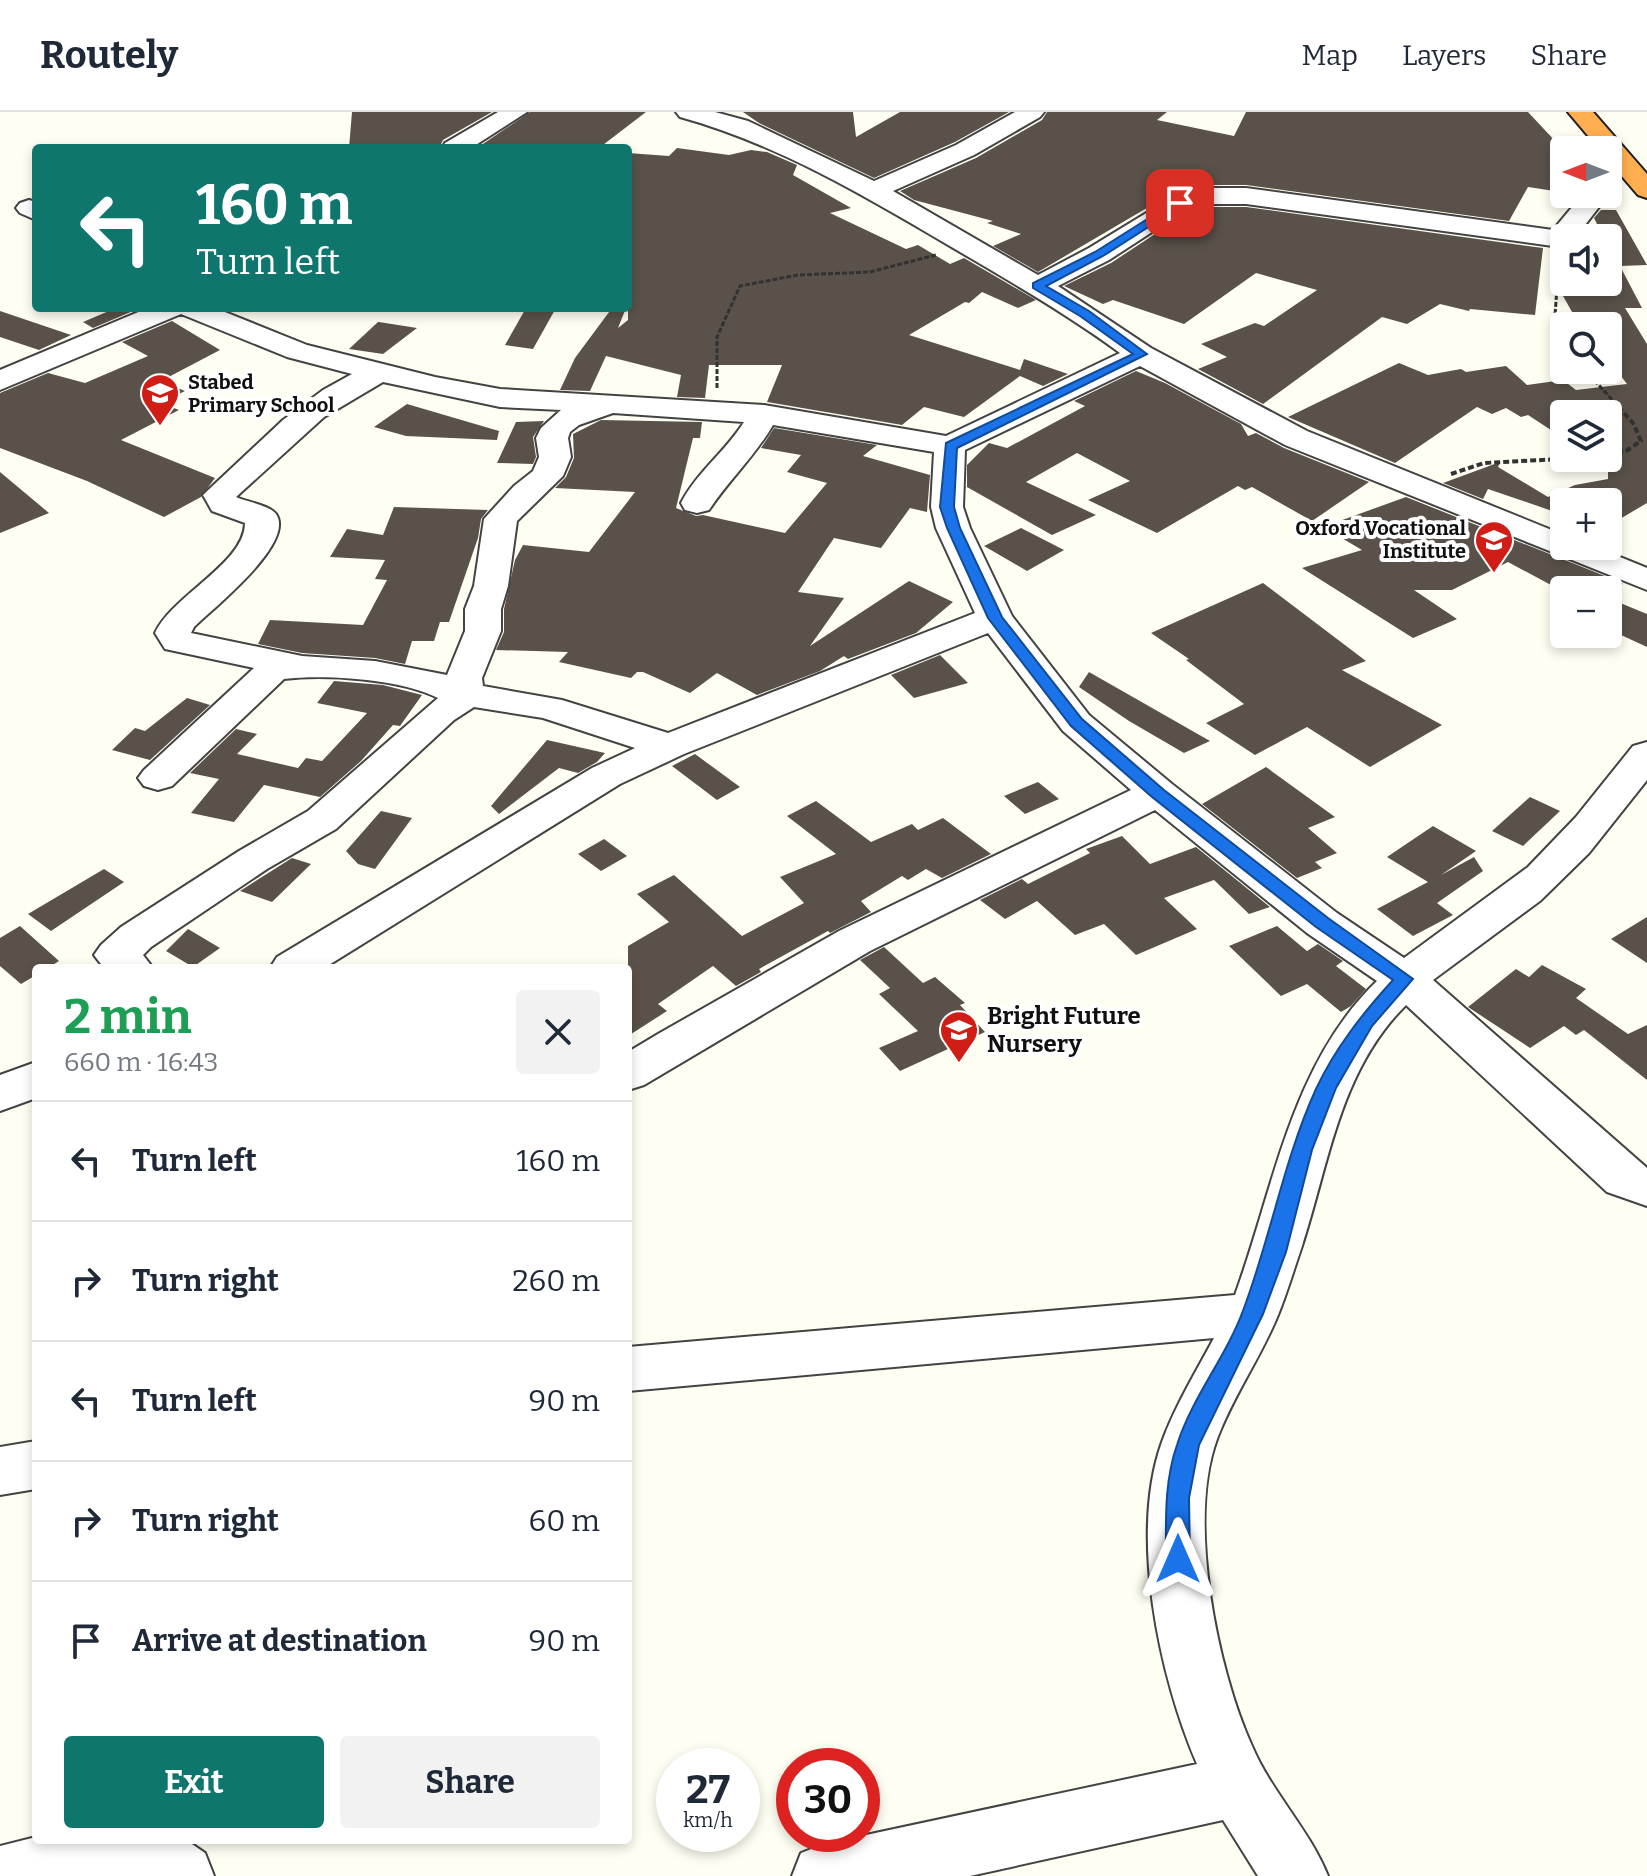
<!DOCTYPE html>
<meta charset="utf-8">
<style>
:root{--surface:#fff;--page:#f2f2f3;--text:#1f2937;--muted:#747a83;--line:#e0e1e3;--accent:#0f766e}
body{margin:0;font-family:Bitter,serif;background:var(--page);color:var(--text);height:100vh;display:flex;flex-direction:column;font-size:30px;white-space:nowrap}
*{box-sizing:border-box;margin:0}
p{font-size:26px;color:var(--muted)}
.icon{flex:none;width:44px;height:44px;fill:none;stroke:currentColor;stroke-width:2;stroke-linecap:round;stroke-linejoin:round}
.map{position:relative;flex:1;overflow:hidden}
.drawer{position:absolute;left:32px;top:852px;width:600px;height:880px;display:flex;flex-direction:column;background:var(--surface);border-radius:8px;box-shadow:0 4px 12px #0003}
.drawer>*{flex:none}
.hud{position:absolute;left:32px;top:32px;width:600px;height:168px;border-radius:8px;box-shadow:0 4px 12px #0003;background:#0f766e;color:#fff;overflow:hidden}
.needle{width:52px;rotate:270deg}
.tools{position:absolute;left:1550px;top:24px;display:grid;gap:16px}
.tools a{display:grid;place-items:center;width:72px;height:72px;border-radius:8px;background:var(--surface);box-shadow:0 4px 12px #0003;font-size:40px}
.speed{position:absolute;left:656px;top:1636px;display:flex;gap:16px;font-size:40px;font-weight:700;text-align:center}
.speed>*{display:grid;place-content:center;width:104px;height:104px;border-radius:50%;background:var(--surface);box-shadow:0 4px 12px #0003;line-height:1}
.speed small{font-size:20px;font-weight:400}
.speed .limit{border:12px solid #d22;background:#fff;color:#111}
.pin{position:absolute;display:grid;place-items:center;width:68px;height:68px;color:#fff;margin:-34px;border-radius:16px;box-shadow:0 4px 12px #0006}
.me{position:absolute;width:88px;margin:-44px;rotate:0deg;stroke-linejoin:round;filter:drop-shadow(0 0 6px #0008)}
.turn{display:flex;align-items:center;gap:28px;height:168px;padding:0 32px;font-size:36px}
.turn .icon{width:104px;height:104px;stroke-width:2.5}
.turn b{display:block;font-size:56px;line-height:68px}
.round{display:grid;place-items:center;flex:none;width:84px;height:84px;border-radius:8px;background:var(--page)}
.head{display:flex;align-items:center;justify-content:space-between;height:136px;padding:0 32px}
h1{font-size:48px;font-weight:700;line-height:60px;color:#1e9e55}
.cta{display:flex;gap:16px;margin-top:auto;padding:16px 32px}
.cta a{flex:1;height:92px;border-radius:8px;background:var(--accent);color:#fff;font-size:32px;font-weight:700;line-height:92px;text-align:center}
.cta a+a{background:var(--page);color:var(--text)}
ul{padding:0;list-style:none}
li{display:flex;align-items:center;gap:24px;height:120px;padding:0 32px;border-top:2px solid var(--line)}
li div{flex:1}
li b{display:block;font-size:30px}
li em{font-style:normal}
header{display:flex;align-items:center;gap:48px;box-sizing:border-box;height:112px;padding:0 40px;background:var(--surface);border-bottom:2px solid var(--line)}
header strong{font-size:38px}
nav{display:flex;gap:44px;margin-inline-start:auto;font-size:28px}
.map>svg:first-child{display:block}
.building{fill:#5a524a}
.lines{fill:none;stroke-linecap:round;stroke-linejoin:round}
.minor-casing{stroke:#434343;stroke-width:4}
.highway-casing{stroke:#212121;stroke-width:4}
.path-far1{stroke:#323232;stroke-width:3;stroke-dasharray:5 2;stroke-linecap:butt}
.path{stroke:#323232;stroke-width:4;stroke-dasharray:6 3;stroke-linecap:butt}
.minor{fill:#fff;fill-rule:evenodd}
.highway{fill:#ffaf50;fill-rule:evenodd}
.route{fill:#1a73e8;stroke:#114b97;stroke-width:2}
.labels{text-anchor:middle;stroke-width:8;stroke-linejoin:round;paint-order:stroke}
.far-poi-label{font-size:20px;font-weight:bold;fill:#101010;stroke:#fff;text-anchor:start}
.poi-label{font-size:24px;font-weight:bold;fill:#101010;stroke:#fff;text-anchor:start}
</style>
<header>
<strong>Routely</strong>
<nav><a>Map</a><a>Layers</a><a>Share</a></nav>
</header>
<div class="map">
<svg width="1647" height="1764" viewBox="0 0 1647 1764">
<rect width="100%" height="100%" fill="#fffef2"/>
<g class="building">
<path d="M 352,0 L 492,0 L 443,28 L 439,36 L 349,36 Z"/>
<path d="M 530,0 L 646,0 L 599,36 L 477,36 Z"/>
<path d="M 743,0 L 853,0 L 856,25 L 900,0 L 1009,0 L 955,30 L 874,66 L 759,11 Z"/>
<path d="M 1047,0 L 1167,0 L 1157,8 L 1234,24 L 1246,0 L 1528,0 L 1557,31 L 1568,31 L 1567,38 L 1564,38 L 1561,80 L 1528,75 L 1509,109 L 1246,73 L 1200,73 L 1169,83 L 1038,160 L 993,134 L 1021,122 L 987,111 L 993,109 L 914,88 L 900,79 L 976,46 L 1042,8 Z"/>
<path d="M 677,36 L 729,43 L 751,38 L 767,40 L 797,53 L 793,63 L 851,96 L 830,101 L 906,137 L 918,133 L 950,152 L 964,146 L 1036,188 L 1018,196 L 982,180 L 969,191 L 965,190 L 909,223 L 1020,258 L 1024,247 L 1068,262 L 1043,274 L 1020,264 L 964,305 L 924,295 L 902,313 L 767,290 L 782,253 L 709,253 L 705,286 L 677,285 L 681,263 L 606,244 L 590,279 L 560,278 L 575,246 L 612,196 L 626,196 L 618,216 L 628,208 L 628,41 L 669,44 Z"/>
<path d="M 1203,95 L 1246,95 L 1543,136 L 1535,203 L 1470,197 L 1469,199 L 1440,192 L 1407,212 L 1382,205 L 1263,292 L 1198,257 L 1227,245 L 1201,232 L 1255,211 L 1264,214 L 1317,178 L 1256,161 L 1184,212 L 1113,188 L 1103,192 L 1064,174 L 1111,151 L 1190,99 Z"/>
<path d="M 1601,98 L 1616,98 L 1647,153 L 1620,154 L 1642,196 L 1625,196 L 1647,232 L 1647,391 L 1608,414 L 1608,390 L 1564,390 L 1564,403 L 1488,377 L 1483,387 L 1443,371 L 1500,350 L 1498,355 L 1548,385 L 1575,373 L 1608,367 L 1608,302 L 1564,302 L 1564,319 L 1554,320 L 1528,303 L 1521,305 L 1506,296 L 1492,302 L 1477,295 L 1395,351 L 1288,305 L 1399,251 L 1428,263 L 1461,257 L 1466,260 L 1506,254 L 1527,273 L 1563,268 L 1576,278 L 1627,272 L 1608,247 L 1608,214 L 1580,214 L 1563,184 L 1608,184 L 1608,126 L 1604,126 L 1594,106 Z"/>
<path d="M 116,196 L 140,196 L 93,216 L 83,210 Z"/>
<path d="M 526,196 L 556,196 L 533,237 L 505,233 Z"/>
<path d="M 0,199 L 71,223 L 39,238 L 0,225 Z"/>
<path d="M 172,209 L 220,238 L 161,269 L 185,279 L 161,291 L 179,298 L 121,328 L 215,366 L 201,385 L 164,405 L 87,369 L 0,336 L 0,281 L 48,261 L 85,271 L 148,244 L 122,230 Z"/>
<path d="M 378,210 L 379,210 L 417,216 L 383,242 L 349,237 Z"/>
<path d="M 1136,259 L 1165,271 L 1241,312 L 1248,324 L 1256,321 L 1284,336 L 1369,370 L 1312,409 L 1252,375 L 1245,378 L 1238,374 L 1157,421 L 1088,388 L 1130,369 L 1077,341 L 1026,370 L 1096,403 L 1052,423 L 967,375 L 967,353 L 989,331 L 1007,336 L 1085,294 L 1074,289 Z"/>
<path d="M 407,292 L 499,319 L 497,328 L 406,324 L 374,315 Z"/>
<path d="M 601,308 L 702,310 L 700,326 L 693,326 L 676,396 L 696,404 L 703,403 L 785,421 L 827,371 L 787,360 L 801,343 L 761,336 L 774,316 L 877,333 L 863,344 L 930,363 L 927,400 L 910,396 L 881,436 L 834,426 L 798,480 L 844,486 L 810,534 L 909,469 L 953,490 L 916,521 L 848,547 L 844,544 L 820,559 L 757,583 L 717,561 L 690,581 L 643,560 L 637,560 L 631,566 L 559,550 L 568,540 L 496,538 L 504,520 L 504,497 L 515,448 L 523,433 L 589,440 L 635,380 L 555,376 L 566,365 L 574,346 L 573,322 Z"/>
<path d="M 544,309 L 533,325 L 536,345 L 533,352 L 497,351 L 516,310 Z"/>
<path d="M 0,360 L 49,401 L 0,421 Z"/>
<path d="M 1406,385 L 1620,470 L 1623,472 L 1608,479 L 1564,480 L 1508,450 L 1452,478 L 1414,478 L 1457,507 L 1413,526 L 1302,456 L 1362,438 L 1323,415 Z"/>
<path d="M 394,395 L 488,398 L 481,407 L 478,426 L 449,510 L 440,510 L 434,529 L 412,529 L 405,552 L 375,546 L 302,541 L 258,532 L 270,508 L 363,513 L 387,468 L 375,467 L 385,448 L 330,445 L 347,417 L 383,423 Z"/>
<path d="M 1021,416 L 1064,438 L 1027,459 L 984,434 Z"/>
<path d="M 1263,471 L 1366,549 L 1342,558 L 1442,613 L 1370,655 L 1307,615 L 1255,643 L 1206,611 L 1244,592 L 1186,548 L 1189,547 L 1151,521 Z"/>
<path d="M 1608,486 L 1647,502 L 1647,535 L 1608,517 Z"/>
<path d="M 940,543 L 968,571 L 914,586 L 891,563 Z"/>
<path d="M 1089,560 L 1210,629 L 1184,641 L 1129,609 L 1079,575 Z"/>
<path d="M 334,569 L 383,573 L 422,583 L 400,614 L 393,613 L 361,649 L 320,685 L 264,673 L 234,710 L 191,701 L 219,667 L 190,661 L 236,617 L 257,622 L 237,642 L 298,656 L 306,646 L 322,649 L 367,601 L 317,591 Z"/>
<path d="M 187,586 L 210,593 L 150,648 L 112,638 L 135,616 L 145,619 Z"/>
<path d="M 547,628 L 605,641 L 597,650 L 578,661 L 559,656 L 499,702 L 491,694 Z"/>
<path d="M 695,642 L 740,675 L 717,688 L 672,654 Z"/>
<path d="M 1266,655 L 1335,705 L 1308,716 L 1337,741 L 1315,750 L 1322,756 L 1297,766 L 1202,692 Z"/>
<path d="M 1038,670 L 1059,687 L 1025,702 L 1004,684 Z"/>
<path d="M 1530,685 L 1560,699 L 1523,734 L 1492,719 Z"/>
<path d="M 816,689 L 871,730 L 912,712 L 918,718 L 943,706 L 991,742 L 942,766 L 926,757 L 908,768 L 902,764 L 861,789 L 871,800 L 830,821 L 828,819 L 759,857 L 761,860 L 736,874 L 713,854 L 658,892 L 667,899 L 628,924 L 628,834 L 669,810 L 637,782 L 674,763 L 742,824 L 804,791 L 780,765 L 836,742 L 787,704 Z"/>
<path d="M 381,699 L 412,706 L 375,757 L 358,752 L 346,739 Z"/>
<path d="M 1433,714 L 1476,739 L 1441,763 L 1474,745 L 1483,759 L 1437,791 L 1453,803 L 1413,824 L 1377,797 L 1428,770 L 1387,745 Z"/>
<path d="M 1122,724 L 1150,752 L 1196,735 L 1270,795 L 1249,802 L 1214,768 L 1164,786 L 1197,817 L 1136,843 L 1104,812 L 1075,823 L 1037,789 L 1005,807 L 980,788 L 1022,767 L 1028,772 L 1090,741 L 1086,737 Z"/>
<path d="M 604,727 L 627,744 L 601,759 L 578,742 Z"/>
<path d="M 292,746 L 311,752 L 272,790 L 240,779 Z"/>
<path d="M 104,757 L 124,770 L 51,819 L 28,802 Z"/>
<path d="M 1647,805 L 1647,851 L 1611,827 Z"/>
<path d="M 20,814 L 59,849 L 48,856 L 36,856 L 36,863 L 21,872 L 0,854 L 0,826 Z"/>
<path d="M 1277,814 L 1307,839 L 1318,832 L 1343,849 L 1336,854 L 1366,877 L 1351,894 L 1341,900 L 1307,872 L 1281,884 L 1229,834 Z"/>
<path d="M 188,817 L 220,836 L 193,855 L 166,839 Z"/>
<path d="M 884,835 L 923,871 L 935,865 L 965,891 L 960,893 L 985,920 L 900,959 L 879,936 L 918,919 L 879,882 L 890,876 L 860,848 Z"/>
<path d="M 1542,853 L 1586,877 L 1576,886 L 1628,922 L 1647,913 L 1647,968 L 1584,918 L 1576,923 L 1564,914 L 1530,936 L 1468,895 L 1516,857 L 1529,865 Z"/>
</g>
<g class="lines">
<g class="minor-casing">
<g id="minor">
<path d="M 498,0 L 527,0 L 471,36 L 442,36 L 445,31 Z"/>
<path d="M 676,0 L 715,0 L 748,9 L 874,69 L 956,33 L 1015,0 L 1044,0 L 1040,5 L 974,43 L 893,79 L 1038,163 L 1089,136 L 1171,86 L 1200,76 L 1246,76 L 1553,118 L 1583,82 L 1609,82 L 1575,126 L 1564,126 L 1564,134 L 1560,135 L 1246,92 L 1203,92 L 1189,96 L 1109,148 L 1058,174 L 1151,236 L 1307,319 L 1564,423 L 1564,434 L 1593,434 L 1647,456 L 1647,478 L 1285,333 L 1140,254 L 965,338 L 963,395 L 970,416 L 1012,504 L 1089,603 L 1172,672 L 1337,801 L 1404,846 L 1528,755 L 1576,705 L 1633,634 L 1647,630 L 1647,668 L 1589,741 L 1540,789 L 1433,868 L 1647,1056 L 1647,1094 L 1607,1080 L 1406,893 C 1340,958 1329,1051 1302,1134 C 1294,1157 1287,1181 1278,1203 C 1261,1245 1233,1284 1217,1327 C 1187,1408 1217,1557 1252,1634 C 1272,1681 1309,1717 1328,1764 L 1258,1764 L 1223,1708 L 970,1764 L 792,1764 L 801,1741 L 824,1732 L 1197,1652 C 1159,1564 1129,1422 1162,1330 C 1175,1294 1196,1260 1214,1226 L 628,1279 L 628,1235 L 1235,1183 C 1274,1076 1291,952 1377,869 L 1307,821 L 1155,698 L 870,839 L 644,973 L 628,978 L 628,940 L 658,922 L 839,819 L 1131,678 L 1063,619 L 988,521 L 684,642 L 620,672 L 324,856 L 270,856 L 277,845 L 592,656 L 635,636 L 543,606 L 474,595 L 454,608 L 336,717 L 267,757 L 151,835 L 143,843 L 153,856 L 104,856 L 94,843 L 101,833 L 121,815 L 239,739 L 308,699 L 438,586 C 401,567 325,562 284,567 L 172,674 L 158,678 L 144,674 L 138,666 L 144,658 L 254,556 L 165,537 L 155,521 C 173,483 245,451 245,411 L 212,399 L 203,383 L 283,308 L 323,278 L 352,262 L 287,245 L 181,202 L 0,278 L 0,258 L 148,196 L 215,196 L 307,233 L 435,265 L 500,277 L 764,293 L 946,324 L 1120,241 C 1067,202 1011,170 955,137 C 867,85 778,32 680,5 ZM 383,270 L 500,295 L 561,298 L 541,316 L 536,326 L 539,345 L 533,359 L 514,374 L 484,407 L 474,474 L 465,497 L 465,519 L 447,563 L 375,549 L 302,544 L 191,521 L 194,515 C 213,496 296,431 276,402 C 269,393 247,390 236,385 L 324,305 ZM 613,301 L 744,310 C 726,339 697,360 681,391 L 685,398 L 697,401 L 709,398 C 729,368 755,344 773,313 L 934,340 L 931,395 L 936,416 L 975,501 L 668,621 L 562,588 L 483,574 L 482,566 L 501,519 L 501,497 L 508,474 L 517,409 L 563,364 L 571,345 L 568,326 L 570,320 L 579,313 Z"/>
<path d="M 29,88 L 36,90 L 36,108 L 20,101 L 16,96 L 20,91 Z"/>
<path d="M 36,950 L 36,986 L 0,999 L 0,963 Z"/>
<path d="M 36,1329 L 36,1377 L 0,1383 L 0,1335 Z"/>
<path d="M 36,1725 L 36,1728 L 186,1728 L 205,1741 L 214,1764 L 0,1764 L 0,1734 Z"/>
</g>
</g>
<g class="highway-casing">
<path id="highway" d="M 1568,0 L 1593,0 L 1647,62 L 1647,86 L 1638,83 L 1608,48 L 1608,38 L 1600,38 Z"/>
</g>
<g class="path-far1">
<path d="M 1559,148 L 1554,217 L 1564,235"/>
<path d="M 1585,258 L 1616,292"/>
<path d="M 717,276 L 717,225 L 740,174 L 798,163 L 870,160 L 936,143"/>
</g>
<g class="path">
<path d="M 1608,341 L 1626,339 L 1641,329 L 1633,311 L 1614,290"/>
<path d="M 1451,362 L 1484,351 L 1580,346"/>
</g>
<use href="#minor" class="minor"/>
<use href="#highway" class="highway"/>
</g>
<path class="route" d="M 1176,89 L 1186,91 L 1103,144 L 1046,174 L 1089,199 L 1147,242 L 957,336 L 954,395 L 960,416 L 1002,505 L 1082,607 L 1164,678 L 1328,806 L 1413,867 L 1372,914 L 1336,976 L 1312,1038 L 1286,1140 L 1263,1202 L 1199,1333 L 1189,1386 L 1190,1447 L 1186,1455 L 1178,1458 L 1169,1455 L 1166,1447 C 1166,1409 1164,1370 1177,1333 C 1192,1285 1227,1244 1244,1196 C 1271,1124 1284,1047 1316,977 C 1335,936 1363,901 1393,868 L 1316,815 L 1152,685 L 1071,614 L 988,506 L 947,416 L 940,395 L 946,331 L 1133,242 L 1080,204 L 1033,176 L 1033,171 L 1095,140 Z"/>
<defs>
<g id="school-pin" transform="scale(2)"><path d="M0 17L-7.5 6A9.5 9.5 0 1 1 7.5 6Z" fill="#d01e17" stroke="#fff"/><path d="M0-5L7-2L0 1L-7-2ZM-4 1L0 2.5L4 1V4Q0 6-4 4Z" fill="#fff"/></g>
</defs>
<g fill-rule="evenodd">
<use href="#school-pin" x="160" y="281"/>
<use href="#school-pin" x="1494" y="428"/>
<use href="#school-pin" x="959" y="918"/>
</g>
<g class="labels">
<g class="far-poi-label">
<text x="188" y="277">Stabed<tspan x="188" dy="23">Primary School</tspan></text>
<text x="1466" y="423" text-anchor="end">Oxford Vocational<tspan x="1466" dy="23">Institute</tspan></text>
</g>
<g class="poi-label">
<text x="987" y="912">Bright Future<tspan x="987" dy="28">Nursery</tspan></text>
</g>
</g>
</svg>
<div class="tools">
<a><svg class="needle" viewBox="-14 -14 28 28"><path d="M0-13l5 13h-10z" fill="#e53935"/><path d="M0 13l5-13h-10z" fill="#747a83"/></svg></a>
<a><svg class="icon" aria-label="sound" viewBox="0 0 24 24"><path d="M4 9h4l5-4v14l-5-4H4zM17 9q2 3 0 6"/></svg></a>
<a><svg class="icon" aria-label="search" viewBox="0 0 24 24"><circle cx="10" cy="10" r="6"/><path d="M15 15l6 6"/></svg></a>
<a><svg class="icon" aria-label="layers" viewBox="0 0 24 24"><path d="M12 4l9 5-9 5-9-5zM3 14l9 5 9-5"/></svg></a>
<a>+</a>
<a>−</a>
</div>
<div class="speed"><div>27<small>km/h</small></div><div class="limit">30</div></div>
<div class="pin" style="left:1180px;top:91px;background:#d93025"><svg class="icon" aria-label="arrive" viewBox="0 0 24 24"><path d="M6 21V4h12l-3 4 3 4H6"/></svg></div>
<svg class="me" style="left:1178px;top:1447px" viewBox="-20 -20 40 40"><path d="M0-17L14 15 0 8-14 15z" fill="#1a73e8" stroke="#fff" stroke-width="4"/></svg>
<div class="hud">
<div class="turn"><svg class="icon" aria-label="left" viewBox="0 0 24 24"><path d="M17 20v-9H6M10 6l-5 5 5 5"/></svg><div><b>160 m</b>Turn left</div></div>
</div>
<section class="drawer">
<div class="head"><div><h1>2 min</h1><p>660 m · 16:43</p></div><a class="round"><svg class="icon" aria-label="close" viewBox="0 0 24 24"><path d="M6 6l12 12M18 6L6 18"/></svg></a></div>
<ul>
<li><svg class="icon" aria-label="left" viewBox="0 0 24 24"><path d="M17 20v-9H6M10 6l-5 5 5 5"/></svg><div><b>Turn left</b></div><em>160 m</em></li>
<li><svg class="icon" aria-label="right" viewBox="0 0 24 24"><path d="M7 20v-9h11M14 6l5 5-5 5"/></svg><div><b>Turn right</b></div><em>260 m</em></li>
<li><svg class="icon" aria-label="left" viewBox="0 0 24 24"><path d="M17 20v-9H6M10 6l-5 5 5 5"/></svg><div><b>Turn left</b></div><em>90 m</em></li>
<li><svg class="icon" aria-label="right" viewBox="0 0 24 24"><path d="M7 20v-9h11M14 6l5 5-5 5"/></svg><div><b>Turn right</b></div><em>60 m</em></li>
<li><svg class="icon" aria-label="arrive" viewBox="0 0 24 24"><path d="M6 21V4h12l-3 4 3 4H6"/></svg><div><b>Arrive at destination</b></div><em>90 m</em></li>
</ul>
<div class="cta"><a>Exit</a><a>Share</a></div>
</section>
</div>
